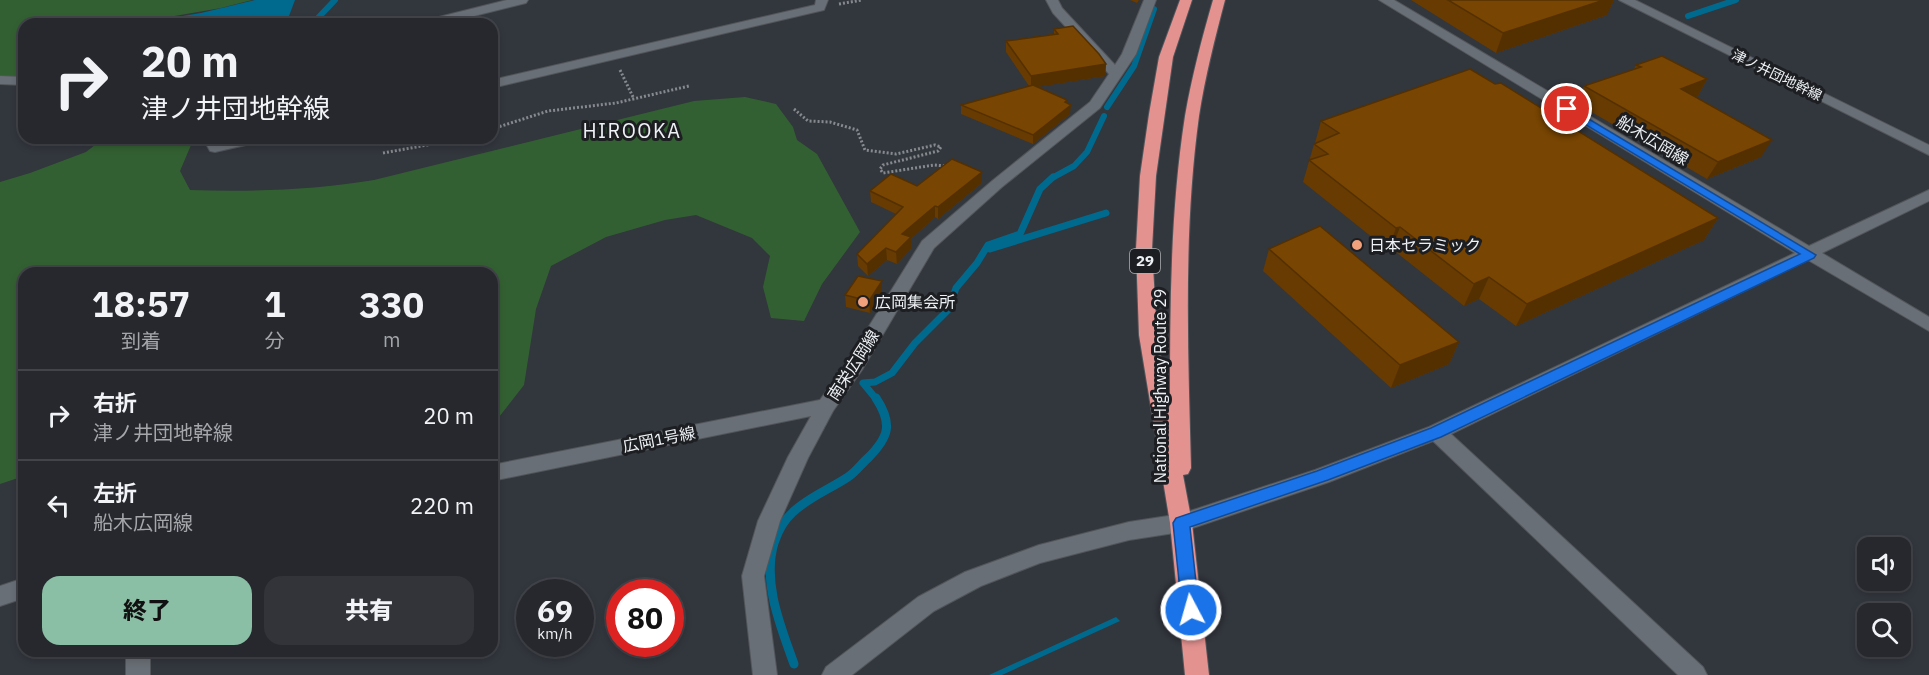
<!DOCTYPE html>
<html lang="ja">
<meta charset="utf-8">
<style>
:root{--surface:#26282e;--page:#32343a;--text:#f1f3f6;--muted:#a4a6aa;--line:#42444a;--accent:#8abfa5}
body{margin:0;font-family:"IBM Plex Sans","Noto Sans JP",sans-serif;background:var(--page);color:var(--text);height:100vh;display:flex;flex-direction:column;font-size:22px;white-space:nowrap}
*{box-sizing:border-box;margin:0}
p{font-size:20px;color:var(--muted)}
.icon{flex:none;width:33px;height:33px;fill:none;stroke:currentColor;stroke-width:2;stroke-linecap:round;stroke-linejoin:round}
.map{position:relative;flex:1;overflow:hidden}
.panel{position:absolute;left:18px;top:267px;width:480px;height:390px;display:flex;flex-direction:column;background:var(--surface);border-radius:18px;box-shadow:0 3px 9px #0003,0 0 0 2px var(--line)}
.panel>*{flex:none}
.hud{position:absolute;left:18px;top:18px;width:480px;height:126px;border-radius:18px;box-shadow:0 3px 9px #0003,0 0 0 2px var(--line);background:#26282e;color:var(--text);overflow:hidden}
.fabs{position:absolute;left:1857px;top:537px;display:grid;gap:12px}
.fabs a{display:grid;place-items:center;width:54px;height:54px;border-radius:12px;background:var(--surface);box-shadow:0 3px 9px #0003,0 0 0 2px var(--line);font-size:30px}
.speed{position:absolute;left:516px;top:579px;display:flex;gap:12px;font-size:30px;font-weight:700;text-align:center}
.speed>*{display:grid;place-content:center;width:78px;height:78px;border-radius:50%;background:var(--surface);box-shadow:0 3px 9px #0003,0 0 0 2px var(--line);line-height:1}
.speed small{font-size:15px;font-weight:400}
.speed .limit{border:9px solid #d22;background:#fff;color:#111}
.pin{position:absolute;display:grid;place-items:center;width:51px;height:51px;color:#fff;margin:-26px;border:3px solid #fff;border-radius:50%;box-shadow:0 2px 6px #0007}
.me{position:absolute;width:66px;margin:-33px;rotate:354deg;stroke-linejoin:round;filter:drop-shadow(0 0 4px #0008)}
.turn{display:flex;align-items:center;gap:21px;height:126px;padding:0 24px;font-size:27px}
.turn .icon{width:78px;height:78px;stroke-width:2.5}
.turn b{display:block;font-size:42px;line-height:51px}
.eta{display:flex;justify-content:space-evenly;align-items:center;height:102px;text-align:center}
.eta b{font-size:36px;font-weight:800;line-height:42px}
.primary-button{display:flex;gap:12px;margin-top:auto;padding:12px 24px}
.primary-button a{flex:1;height:69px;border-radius:18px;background:var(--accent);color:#111;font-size:24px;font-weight:800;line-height:69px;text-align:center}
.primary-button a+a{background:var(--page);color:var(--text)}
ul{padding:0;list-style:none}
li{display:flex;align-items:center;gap:18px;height:90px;padding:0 24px;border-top:2px solid var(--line)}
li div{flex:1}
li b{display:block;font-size:22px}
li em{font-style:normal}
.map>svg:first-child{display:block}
.green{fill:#336032}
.water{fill:#006a8e}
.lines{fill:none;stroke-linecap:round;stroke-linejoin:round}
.stream-far2{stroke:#006a8e;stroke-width:6}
.stream-far1{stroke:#006a8e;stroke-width:7}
.stream{stroke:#006a8e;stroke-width:9}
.minor-casing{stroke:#51555a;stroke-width:2}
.highway-casing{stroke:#51555a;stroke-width:2}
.path{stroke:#868a8f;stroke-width:3;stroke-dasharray:2 2;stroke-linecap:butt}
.minor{fill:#696f76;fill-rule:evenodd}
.highway{fill:#e49290;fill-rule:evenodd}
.wall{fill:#673b02}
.shaded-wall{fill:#543001}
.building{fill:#784502;stroke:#543001;stroke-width:1.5}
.route{fill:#1a73e8;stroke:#114b97;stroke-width:1.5}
.poi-dot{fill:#f1a17c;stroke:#1c1e21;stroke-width:2}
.labels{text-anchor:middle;stroke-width:6;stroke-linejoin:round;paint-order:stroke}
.far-street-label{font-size:14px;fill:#edf0f4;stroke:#1c1e21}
.shield{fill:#1c1e21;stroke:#aeb1b5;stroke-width:1.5}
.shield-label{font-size:15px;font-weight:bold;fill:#edf0f4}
.street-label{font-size:16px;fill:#edf0f4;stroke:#1c1e21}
.poi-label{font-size:16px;fill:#edf0f4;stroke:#1c1e21;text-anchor:start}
.quarter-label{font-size:20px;letter-spacing:1.5px;fill:#edf0f4;stroke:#1c1e21}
</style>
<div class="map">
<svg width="1929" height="675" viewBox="0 0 1929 675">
<rect width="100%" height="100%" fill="#32363d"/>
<g class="green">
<path d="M 0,0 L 252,0 L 221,8 L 128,24 L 24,24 L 24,77 L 0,76 Z"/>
<path d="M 745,97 L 776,104 L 793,127 L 797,140 L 817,154 L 860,232 L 822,284 L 804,321 L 771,318 L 763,287 L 770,256 L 752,238 L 696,215 L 665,220 L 606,237 L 551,266 L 536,309 L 524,385 L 492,426 L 492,273 L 24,273 L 24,476 L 0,484 L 0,182 L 30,173 L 86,152 L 104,138 L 194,138 L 180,171 L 190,190 C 252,192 313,190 374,180 L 694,101 Z"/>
</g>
<g class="water">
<path d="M 255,0 L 295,0 L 286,24 L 134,24 L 201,13 Z"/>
<path d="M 1116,617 L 1120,621 L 1002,675 L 989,675 Z"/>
</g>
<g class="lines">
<g class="stream-far2">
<path d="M 1688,16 L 1736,0"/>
<path d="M 315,21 L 335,0"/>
<path d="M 1107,107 L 1134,66 L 1154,9"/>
<path d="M 1052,178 L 1074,166 L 1087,152 L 1104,116"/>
</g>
<g class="stream-far1">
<path d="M 990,249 L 1106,213"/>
<path d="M 877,400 L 863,383 L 875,382 L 892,373 L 915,343 L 949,309 L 956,288 L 977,263 L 988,245 L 1020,234 L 1040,189 L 1053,177"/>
</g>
<path class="stream" d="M 794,664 C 781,627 762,583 774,543 C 778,531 784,520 793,512 C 809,497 830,489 848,477 C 856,472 861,464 868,458 C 889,437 893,424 876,398"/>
<g class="minor-casing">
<g id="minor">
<path d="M 507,0 L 528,0 L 526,3 L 442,24 L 421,24 L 423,21 Z"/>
<path d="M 816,0 L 828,0 L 824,10 L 492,88 L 492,80 L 815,5 Z"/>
<path d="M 1046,0 L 1058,0 L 1062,8 L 1115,65 L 1122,54 L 1144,0 L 1156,0 L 1136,54 L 1100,108 L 1002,187 L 934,248 L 862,370 L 833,411 L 808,458 L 780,521 L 764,576 L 777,675 L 753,675 L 742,576 L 758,521 L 788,457 L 811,416 L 492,481 L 492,465 L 820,400 L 848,360 L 922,241 L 992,181 L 1090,102 L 1109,74 L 1053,13 Z"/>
<path d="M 1379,0 L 1394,0 L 1809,246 L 1929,190 L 1929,201 L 1822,253 L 1929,317 L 1929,331 L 1808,260 L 1451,434 L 1703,667 L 1707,675 L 1678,675 L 1433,441 L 1329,482 L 1181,532 L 1129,540 L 1040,563 L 981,586 L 934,611 L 852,675 L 822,675 L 826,667 L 918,597 L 965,572 L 1039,545 L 1129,522 L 1181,514 L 1315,470 L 1429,427 L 1795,253 Z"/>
<path d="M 1619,0 L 1635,0 L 1929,145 L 1929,155 Z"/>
<path d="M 0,76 L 24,77 L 24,85 L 0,84 Z"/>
<path d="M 207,138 L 221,138 L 220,143 L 239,138 L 265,138 L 263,141 L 215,152 L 210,151 L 205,142 Z"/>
<path d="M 24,578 L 24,598 L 0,606 L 0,586 Z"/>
<rect x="126" y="651" width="24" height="24"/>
</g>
</g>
<g class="highway-casing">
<path id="highway" d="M 1180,0 L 1192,0 L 1173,57 L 1156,176 L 1152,249 L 1157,335 L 1170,408 C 1170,311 1170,213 1185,116 C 1192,76 1202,38 1213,0 L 1225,0 C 1215,38 1205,77 1199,116 C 1183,233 1188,351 1191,468 L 1188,474 L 1183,475 L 1192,523 L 1209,675 L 1185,675 L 1170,523 L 1139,335 L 1136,249 L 1140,176 L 1149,114 L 1159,57 Z"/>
</g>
<g class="path">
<path d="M 839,4 L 862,0"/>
<path d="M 620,70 L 634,99"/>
<path d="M 794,109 L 808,121 L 830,122 L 857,130 L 865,150 L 896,154 L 935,145 L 941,147 L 938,151 L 883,165 L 880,169 L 883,173 L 934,165 L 946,166"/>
<path d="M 492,129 L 548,111 L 616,103 L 689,86"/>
<path d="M 383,153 L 466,138"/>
</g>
<use href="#minor" class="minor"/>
<use href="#highway" class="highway"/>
</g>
<g class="wall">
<path d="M 1130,0 L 1139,0 L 1137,3 Z"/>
<path d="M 1411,0 L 1614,0 L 1607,15 L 1496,53 Z"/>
<path d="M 1054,29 L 1106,64 L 1105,76 L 1036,87 L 1067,103 L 1070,114 L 1033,144 L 961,114 L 961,105 L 1029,86 L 1006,52 L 1006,41 L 1054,34 Z"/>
<path d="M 1636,65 L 1707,79 L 1698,96 L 1695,97 L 1761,157 L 1707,179 L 1576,103 L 1584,86 L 1634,69 Z"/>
<path d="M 1321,121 L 1718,218 L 1704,240 L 1516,326 L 1479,299 L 1464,306 L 1392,249 L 1388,250 L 1303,182 L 1314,144 L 1316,143 L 1315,143 Z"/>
<path d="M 982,183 L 938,219 L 935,217 L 911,239 L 911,249 L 897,264 L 887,260 L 868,276 L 858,266 L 857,254 L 896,214 L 871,202 L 870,191 L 917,186 Z"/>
<path d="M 1269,249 L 1459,342 L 1449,364 L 1391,388 L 1263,271 Z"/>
<path d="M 882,293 L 870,313 L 846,307 L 845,295 Z"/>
</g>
<g class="shaded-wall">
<path d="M 1604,0 L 1614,0 L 1607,15 L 1496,53 L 1503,33 Z"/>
<path d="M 1106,64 L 1105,76 L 1031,88 L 1031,76 Z"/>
<path d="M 1707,79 L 1698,96 L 1671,106 L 1681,89 Z"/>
<path d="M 1067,100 L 1066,109 L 1071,105 L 1070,114 L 1033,144 L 1033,135 Z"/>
<path d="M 1772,140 L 1761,157 L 1707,179 L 1718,162 Z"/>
<path d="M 982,172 L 982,183 L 938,219 L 938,207 Z"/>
<path d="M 935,206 L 935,217 L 911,239 L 911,249 L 897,264 L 896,252 L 902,234 Z"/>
<path d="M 1718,218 L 1704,240 L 1516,326 L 1527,304 Z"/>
<path d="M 1400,227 L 1392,249 L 1388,250 L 1396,228 Z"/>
<path d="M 886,248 L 887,260 L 868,276 L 867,264 Z"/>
<path d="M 1489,277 L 1479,299 L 1464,306 L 1474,284 Z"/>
<path d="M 882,281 L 882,293 L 870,313 L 869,301 Z"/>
<path d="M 1459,342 L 1449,364 L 1391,388 L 1400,365 Z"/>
</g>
<g class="building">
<path d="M 1448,0 L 1604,0 L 1503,33 Z"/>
<path d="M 1073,26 L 1099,54 L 1106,64 L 1031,76 L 1006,41 L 1058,34 L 1054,29 Z"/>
<path d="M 1662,56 L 1707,79 L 1681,89 L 1772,140 L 1718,162 L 1584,86 L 1641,67 L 1636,65 Z"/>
<path d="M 1470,69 L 1495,84 L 1501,83 L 1718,218 L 1527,304 L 1489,277 L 1474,284 L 1400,227 L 1396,228 L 1309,160 L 1328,154 L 1314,144 L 1339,133 L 1321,121 Z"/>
<path d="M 1033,85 L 1067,100 L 1065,102 L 1071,105 L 1033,135 L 961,105 Z"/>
<path d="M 952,159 L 982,172 L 938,207 L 935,206 L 902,234 L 911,237 L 896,252 L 886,248 L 867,264 L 857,254 L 903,207 L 870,191 L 891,174 L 917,186 Z"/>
<path d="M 1320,226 L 1459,342 L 1400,365 L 1269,249 Z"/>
<path d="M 858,276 L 882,281 L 869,301 L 845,295 Z"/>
</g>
<path class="route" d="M 1567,106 L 1816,255 L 1814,258 L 1441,437 L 1328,480 L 1190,527 L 1199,610 L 1197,615 L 1191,617 L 1184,615 L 1182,610 L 1173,523 L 1176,518 L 1317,471 L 1431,428 L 1800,254 L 1563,111 L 1561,109 Z"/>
<g class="poi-dot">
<circle cx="1357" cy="245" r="6"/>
<circle cx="863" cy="302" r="6"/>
</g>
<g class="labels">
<g class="far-street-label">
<text transform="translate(1777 75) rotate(26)" y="5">津ノ井団地幹線</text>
</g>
<rect class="shield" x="1130" y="249" width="30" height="24" rx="4.5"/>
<g class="shield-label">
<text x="1145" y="266">29</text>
</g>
<g class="street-label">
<text transform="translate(1653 140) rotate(31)" y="6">船木広岡線</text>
<text transform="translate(853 365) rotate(-57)" y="6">南栄広岡線</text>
<text transform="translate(1160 386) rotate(-90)" y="6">National Highway Route 29</text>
<text transform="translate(659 439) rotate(-11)" y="6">広岡1号線</text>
</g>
<g class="poi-label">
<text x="1369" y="251">日本セラミック</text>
<text x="875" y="308">広岡集会所</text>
</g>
<g class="quarter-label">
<text x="632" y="138">HIROOKA</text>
</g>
</g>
</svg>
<div class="fabs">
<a><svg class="icon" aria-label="sound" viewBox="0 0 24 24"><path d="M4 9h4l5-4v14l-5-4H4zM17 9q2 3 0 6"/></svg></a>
<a><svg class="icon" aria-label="search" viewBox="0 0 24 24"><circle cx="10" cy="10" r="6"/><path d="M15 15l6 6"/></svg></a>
</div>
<div class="speed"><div>69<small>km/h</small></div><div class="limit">80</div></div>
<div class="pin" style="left:1567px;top:109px;background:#d93025"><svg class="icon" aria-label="arrive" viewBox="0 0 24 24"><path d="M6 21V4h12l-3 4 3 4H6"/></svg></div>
<svg class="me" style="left:1191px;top:610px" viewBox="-20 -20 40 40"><circle r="17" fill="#1a73e8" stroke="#fff" stroke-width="3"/><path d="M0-11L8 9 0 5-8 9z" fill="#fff"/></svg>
<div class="hud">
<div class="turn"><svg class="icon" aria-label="right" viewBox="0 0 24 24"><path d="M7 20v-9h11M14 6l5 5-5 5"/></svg><div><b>20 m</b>津ノ井団地幹線</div></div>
</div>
<section class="panel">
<div class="eta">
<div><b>18:57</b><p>到着</p></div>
<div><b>1</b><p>分</p></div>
<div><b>330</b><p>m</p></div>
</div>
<ul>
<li><svg class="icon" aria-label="right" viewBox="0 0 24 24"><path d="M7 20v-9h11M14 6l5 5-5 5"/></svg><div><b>右折</b><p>津ノ井団地幹線</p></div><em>20 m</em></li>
<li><svg class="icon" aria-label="left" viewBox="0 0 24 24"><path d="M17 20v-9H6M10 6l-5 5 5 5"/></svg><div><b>左折</b><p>船木広岡線</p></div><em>220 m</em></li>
</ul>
<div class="primary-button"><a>終了</a><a>共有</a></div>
</section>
</div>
